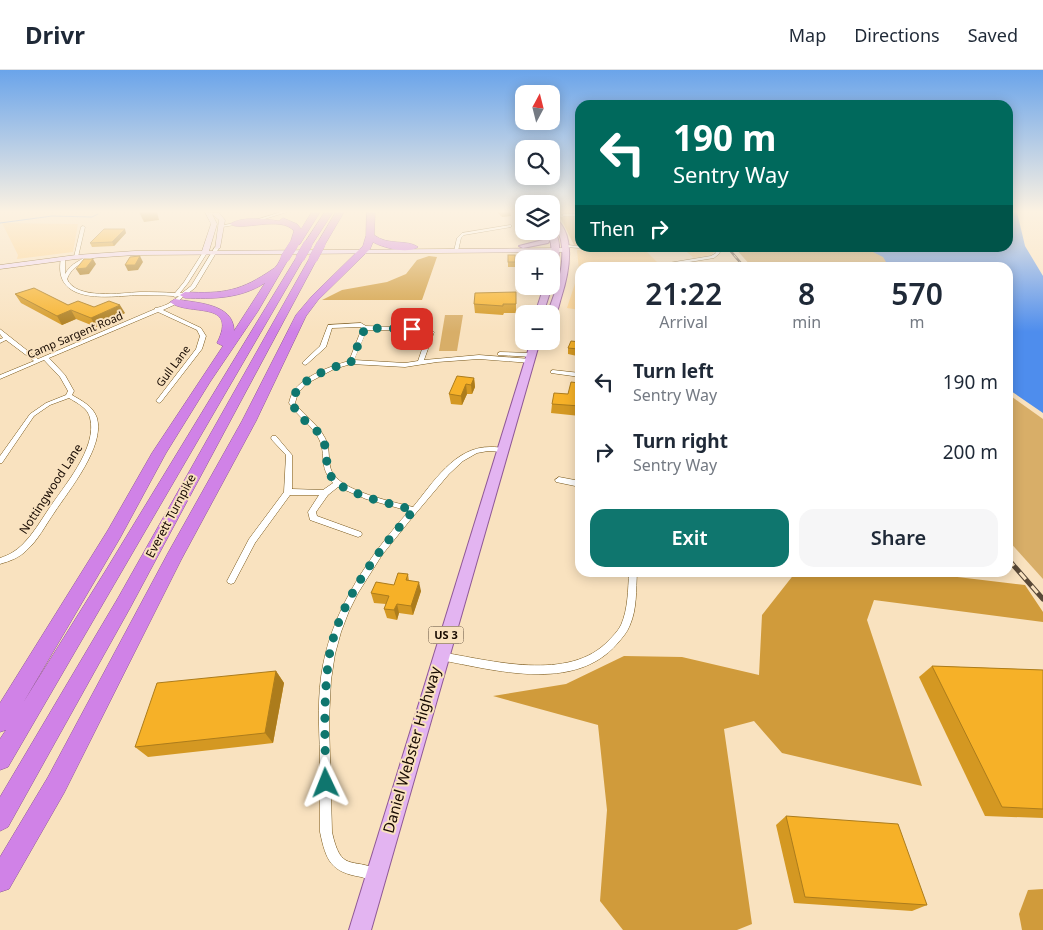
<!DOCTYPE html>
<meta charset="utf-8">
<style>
:root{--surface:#fff;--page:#f6f6f7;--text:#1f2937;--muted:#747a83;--line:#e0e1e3;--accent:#0f766e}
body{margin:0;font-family:"Noto Sans",sans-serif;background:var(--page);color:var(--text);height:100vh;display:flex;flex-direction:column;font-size:19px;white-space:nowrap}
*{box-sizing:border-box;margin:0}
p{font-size:16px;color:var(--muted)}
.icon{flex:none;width:28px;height:28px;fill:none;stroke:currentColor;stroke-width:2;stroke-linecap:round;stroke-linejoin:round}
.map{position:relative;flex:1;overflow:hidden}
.side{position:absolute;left:575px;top:192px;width:438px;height:315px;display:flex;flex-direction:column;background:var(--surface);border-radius:15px;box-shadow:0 2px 12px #0003}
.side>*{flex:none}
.guide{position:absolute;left:575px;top:30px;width:438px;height:152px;border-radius:15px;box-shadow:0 2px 12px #0003;background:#00695c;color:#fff;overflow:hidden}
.needle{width:32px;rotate:7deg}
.controls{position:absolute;left:515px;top:15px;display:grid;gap:10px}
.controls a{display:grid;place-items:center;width:45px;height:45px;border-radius:10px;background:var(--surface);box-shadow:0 2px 12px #0003;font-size:25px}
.pin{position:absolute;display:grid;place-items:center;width:42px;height:42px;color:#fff;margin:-21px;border-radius:10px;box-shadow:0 2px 8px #0006}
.me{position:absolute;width:55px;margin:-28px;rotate:358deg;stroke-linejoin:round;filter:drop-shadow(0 0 4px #0008)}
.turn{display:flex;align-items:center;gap:18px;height:105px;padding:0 15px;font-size:22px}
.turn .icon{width:65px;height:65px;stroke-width:2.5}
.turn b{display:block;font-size:35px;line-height:42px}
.then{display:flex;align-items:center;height:48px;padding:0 15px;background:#0003;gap:10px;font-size:19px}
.eta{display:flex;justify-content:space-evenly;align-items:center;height:85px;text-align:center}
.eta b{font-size:30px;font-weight:600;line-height:35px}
.primary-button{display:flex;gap:10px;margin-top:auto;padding:10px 15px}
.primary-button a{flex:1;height:58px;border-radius:15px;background:var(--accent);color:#fff;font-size:20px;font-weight:600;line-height:58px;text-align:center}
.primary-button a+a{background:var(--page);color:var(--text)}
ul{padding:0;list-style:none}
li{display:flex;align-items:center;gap:15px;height:70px;padding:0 15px}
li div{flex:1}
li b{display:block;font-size:19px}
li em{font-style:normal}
header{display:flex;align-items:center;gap:30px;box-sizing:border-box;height:70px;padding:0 25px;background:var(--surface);border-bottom:1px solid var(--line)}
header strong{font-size:24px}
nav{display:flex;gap:28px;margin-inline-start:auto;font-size:18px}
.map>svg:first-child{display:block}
.built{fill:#fed490}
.green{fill:#d8ae68}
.forest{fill:#d09b3b}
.water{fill:#4e8ded}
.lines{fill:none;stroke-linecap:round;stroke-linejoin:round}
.stream{stroke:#4e8ded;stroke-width:1}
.street-casing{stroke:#765517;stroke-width:1}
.secondary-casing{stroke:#765517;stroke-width:1}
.primary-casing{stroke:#8f5896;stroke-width:2}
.highway-casing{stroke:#8f5896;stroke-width:1}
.street{fill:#fff;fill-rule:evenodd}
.secondary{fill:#f1daf8;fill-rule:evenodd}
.primary{fill:#e3b4f1;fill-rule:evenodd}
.highway{fill:#d082e7;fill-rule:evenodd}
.rail-far1-casing{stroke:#594938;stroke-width:2.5}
.rail-casing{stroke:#594938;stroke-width:5}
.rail-far1{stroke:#f9e2bf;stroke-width:1;stroke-dasharray:4.5;stroke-linecap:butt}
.rail{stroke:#f9e2bf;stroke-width:3;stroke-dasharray:9;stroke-linecap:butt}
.highway-bridge-casing{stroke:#8f5896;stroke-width:9;stroke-linecap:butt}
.highway-bridge{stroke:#d082e7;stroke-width:9}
.wall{fill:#d49822}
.shaded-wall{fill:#ac7c1c}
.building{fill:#f6b128;stroke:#ac7c1c}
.route{stroke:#0f766e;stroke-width:9;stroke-dasharray:0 16.2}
.labels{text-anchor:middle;stroke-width:4;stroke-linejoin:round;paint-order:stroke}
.far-street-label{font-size:11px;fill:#160900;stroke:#f9e2bf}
.shield{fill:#f9e2bf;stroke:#5a4a39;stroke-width:1}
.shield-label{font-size:11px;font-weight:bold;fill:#160900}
.street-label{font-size:12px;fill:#160900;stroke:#f9e2bf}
.near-street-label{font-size:15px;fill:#160900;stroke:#f9e2bf}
</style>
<header>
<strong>Drivr</strong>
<nav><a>Map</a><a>Directions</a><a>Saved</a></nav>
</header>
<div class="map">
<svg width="1043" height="860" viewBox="0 0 1043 860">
<rect width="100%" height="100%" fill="#f9e2bf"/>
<g class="built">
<path d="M 2,153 L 78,154 L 73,182 L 17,189 L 18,185 Z"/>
<path d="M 618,178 L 643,178 L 658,193 L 617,197 L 580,198 L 579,200 L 577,180 Z"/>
<path d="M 682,178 L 713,178 L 715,181 L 711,185 L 694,188 Z"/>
<path d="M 578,204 L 580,204 L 580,240 L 567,238 Z"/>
</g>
<g class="green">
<path d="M 560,147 L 580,147 L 580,175 L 574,175 Z"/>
<path d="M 735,178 L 890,178 L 889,182 L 896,197 L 752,197 Z"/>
<path d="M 445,245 L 463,245 L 457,281 L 439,281 Z"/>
<path d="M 1008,324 L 1043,349 L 1043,509 L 1008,470 Z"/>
</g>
<g class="forest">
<path d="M 429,186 L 437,187 L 422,230 L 322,230 L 342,220 L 387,212 L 406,204 L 417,190 Z"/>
<path d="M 924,503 L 1025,515 L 1043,542 L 1043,552 L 874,530 L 867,550 L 922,716 L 782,683 L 754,651 L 724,659 L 752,854 L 737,860 L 623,860 L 600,831 L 607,740 L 598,655 L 493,626 L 566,614 L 624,586 L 682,587 L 759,605 L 762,545 L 795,503 Z"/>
<path d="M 1043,819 L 1043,860 L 1022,860 L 1019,844 L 1028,820 Z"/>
</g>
<path class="water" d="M 1008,142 L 1017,142 L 1025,176 L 1043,206 L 1043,343 L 1008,319 L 1008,198 L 889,197 L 883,187 L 865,178 C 874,177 880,182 889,182 L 889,178 L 1008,178 Z"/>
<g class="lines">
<path class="stream" d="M 0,153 L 52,146 L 92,147 L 98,144"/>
<g class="street-casing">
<g id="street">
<path d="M 281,142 L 287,142 L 255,152 L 252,151 Z"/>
<path d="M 564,144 L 580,144 L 580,146 L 563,146 L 562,145 Z"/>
<path d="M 240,152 L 242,153 L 241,154 L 222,157 L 220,156 Z"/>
<path d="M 510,155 L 511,155 L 511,157 L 464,165 L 461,168 L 458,181 L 456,182 L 454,181 L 457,168 L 462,163 Z"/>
<path d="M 83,156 L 85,157 L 78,187 L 76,188 L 74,187 L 81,157 Z"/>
<path d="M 566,175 L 580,176 L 580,178 L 582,178 L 580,178 L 564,177 L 564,176 Z"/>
<path d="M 215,177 L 219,178 L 195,218 L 187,224 L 187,226 L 184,226 L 174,235 L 163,240 L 201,258 L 206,266 L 202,279 L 161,332 L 159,333 L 156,331 L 196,279 L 200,266 L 197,260 L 158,242 L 49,288 L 65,305 L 74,321 L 72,325 C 82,331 93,336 97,348 C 105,377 69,420 54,443 C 45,456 38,470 27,480 C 19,488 10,491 0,494 L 0,488 C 9,485 16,481 23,474 C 33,464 40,452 48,440 C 63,417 98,378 90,348 C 88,338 77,333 69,328 L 50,335 L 34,346 L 2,393 L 0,393 L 0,386 L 30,344 L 46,333 L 66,325 L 68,321 L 60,307 L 44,290 L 0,309 L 0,305 L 34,291 L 6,270 L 0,273 L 0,269 L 3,268 L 0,264 L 0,259 L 38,289 L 155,239 L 155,238 C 164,237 172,232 179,226 L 175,227 L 173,226 C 161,225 149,225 137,225 C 108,227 52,235 61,188 L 65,189 L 65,204 C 71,193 82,189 92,185 L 96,185 L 96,187 C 83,192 72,196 67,209 C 76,230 121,223 140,222 C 152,222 163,222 175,223 L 184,212 L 203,182 L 207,182 L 207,183 L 188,213 L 180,223 L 182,223 L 191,216 Z"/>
<path d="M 713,178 L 717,178 L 720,183 L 714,188 L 652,198 L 638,198 L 711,186 L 716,183 Z"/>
<path d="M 361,253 L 366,256 L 429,258 L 434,262 L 424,290 L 479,285 L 531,289 L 534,291 L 531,293 L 479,289 L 437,292 L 405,297 L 351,294 L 334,299 L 306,314 L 298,323 L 295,333 C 304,346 318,354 325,368 C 331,379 327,392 332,402 C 341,421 393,432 413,437 C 433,413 455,376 491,377 C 496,377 501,377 505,380 L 502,382 L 488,381 L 477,383 L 463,391 L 449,404 L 411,449 L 382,485 L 358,523 L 349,541 L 341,562 L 335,584 L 331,610 L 329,650 L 332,762 C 341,803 351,787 380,800 L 382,804 L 380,808 C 374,811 368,809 361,807 C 331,802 326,791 320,762 C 320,737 320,711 320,686 C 319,656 317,625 323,595 C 334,537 370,485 409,441 L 366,429 L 338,417 L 328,425 L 316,442 L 317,446 L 361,462 L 362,464 L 361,466 L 358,467 L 310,450 L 308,442 L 319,425 L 290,425 L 255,473 L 234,513 L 231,514 L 228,513 L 227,511 L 249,469 L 284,422 L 286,385 L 272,370 L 271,368 L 272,366 L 276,366 L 292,385 L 292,419 L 323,420 L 333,413 C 318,396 327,386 319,369 C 313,356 297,346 289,333 C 290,329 291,325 293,322 C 303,306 331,296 349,291 L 362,258 L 360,257 L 332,258 L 326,277 L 307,294 L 305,295 L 302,293 L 320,276 L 328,255 ZM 367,260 L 426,261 L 428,262 L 418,291 L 405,293 L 354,290 Z"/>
<path d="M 500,282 L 532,283 L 535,285 L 532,287 L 498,285 L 498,283 Z"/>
<path d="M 553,300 L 580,303 L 580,307 L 551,303 L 551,301 Z"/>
<path d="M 559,407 L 580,411 L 580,417 L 556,412 L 555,410 Z"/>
<path d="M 629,502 L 637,502 C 636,520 637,539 630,555 C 627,563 622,568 617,574 C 574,623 495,600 440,590 L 437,589 L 435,586 L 437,583 L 440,582 C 490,590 570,613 609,570 C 613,566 618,561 621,555 C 628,539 628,520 629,502 Z"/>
</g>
</g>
<g class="secondary-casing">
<path id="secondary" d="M 205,142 L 219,143 L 225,150 L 220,178 L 215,179 L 219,150 L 212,144 L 217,154 L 209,181 L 566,178 L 569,180 L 566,182 L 135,185 L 76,189 L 0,199 L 0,195 L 76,185 L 135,181 L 202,181 L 211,154 Z"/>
</g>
<g class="primary-casing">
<g id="primary">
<path d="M 551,145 C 578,161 569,203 561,228 C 559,234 558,245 551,248 L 551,244 L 547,244 C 556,221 566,195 561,170 C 559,161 551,155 551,145 Z"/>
<path d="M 551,159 C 565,168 557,192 555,206 L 551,208 C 551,198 553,178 550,170 L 548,173 L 523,178 L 519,176 L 543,170 L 546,161 L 551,161 Z"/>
<path d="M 551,215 L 552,216 L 543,244 L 535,244 L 544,216 Z"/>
<path d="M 531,271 L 540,271 L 371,860 L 349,860 Z"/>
</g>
</g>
<g class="highway-casing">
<g id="highway">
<path d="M 312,142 L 320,142 L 300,174 L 294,177 L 290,174 L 294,161 C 281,145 241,162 230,154 C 242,146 265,149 279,151 L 283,148 L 297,154 L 301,159 Z"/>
<path d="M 325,142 L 333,142 L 311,176 L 305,176 L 304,174 Z"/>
<path d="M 336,142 L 344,142 L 324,176 L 318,176 L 317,174 Z"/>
<path d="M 367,142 L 375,142 L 374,165 C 388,176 407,169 418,177 C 408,184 383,178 373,172 L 370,179 L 318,230 L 306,246 L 256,351 L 181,490 L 64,723 L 9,819 L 0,822 L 0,787 L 48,707 L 168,483 L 242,351 L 296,245 L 312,226 L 363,176 L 366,166 Z"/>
<path d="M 285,185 L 289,188 L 258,241 L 210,312 L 166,383 L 120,468 L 23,633 L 106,500 L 296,188 L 300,185 L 304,188 L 8,697 L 0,700 L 0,669 L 6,660 L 0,662 L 0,633 L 108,460 L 152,383 L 223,276 L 217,273 C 239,229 188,247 170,232 L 175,229 C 196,233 234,233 234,261 L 265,213 C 240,229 213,229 185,228 L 180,225 L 185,222 C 224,224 241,221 273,199 C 277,197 280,190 282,186 Z"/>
<path d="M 313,186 L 317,189 L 130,538 L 8,757 L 0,761 L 0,727 L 118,528 L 309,189 Z"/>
</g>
</g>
<use href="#street" class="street"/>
<use href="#secondary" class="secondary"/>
<use href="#primary" class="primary"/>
<use href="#highway" class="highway"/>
<g class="rail-far1-casing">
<path id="rail-far1" d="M 728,178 L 745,198"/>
</g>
<g class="rail-casing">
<path id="rail" d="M 1008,489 L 1043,529"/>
</g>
<use href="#rail-far1" class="rail-far1"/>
<use href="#rail" class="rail"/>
<g class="highway-bridge-casing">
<g id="highway-bridge">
<path d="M 285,188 L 294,174"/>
<path d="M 300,188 L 308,174"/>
<path d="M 313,189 L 321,174"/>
</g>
</g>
<use href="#highway-bridge" class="highway-bridge"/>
</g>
<g class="wall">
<path d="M 497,142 L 511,142 L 511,146 L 502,147 Z"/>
<path d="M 126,163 L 114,176 L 92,177 L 90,173 Z"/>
<rect x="508" y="185" width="7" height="12"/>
<path d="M 516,222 L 516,243 L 504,243 L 503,245 L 475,243 L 474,234 Z"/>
<path d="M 15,224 L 68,235 L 94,237 L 125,243 L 96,257 L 76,249 L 62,255 L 21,233 Z"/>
<path d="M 580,272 L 580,279 L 577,286 L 568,284 L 568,278 Z"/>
<path d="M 474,308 L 475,317 L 472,324 L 467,324 L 462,335 L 451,334 L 449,324 Z"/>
<path d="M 578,325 L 580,326 L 580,346 L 551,343 L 552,334 Z"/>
<path d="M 408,504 L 409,511 L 421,521 L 413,545 L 399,543 L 397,550 L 387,548 L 384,539 L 386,534 L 374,533 L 371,523 L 394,515 Z"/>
<path d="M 932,596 L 1043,600 L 1043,748 L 985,746 L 919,607 Z"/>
<path d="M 276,601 L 284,613 L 273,673 L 148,687 L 135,677 Z"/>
<path d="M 786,746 L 927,835 L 912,841 L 794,833 L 776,755 Z"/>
</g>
<g class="shaded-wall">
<path d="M 139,142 L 157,142 L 159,150 L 144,152 Z"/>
<path d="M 502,142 L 511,142 L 511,146 L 502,147 Z"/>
<path d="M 125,159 L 126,163 L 114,176 L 112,172 Z"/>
<path d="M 140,186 L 143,192 L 138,200 L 128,201 L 125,195 Z"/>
<path d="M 93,189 L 96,194 L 89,204 L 80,205 L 76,199 Z"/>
<path d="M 120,235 L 125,243 L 96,257 L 91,248 Z"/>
<path d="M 71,240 L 76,249 L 62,255 L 57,246 Z"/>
<path d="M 580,274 L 580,279 L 577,286 L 578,279 Z"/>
<path d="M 474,308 L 475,317 L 472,324 L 471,315 Z"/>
<path d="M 466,314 L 467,324 L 462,335 L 461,326 Z"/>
<path d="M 419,512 L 421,521 L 413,545 L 411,536 Z"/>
<path d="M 397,534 L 399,543 L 397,550 L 394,540 Z"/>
<path d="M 276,601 L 284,613 L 273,673 L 265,663 Z"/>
</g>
<g class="building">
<path d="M 104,159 L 125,159 L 112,172 L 90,173 Z"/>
<rect x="508" y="185" width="7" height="7"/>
<path d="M 140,186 L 135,195 L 125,195 L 130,187 Z"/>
<path d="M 84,189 L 93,189 L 86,198 L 76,199 Z"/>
<path d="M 34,218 L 68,235 L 78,231 L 94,237 L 109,231 L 120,235 L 91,248 L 71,240 L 57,246 L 15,224 Z"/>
<path d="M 516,222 L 516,234 L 503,234 L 503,236 L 474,234 L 475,223 Z"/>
<path d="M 571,271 L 580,272 L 578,279 L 568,278 Z"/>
<path d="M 457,306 L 474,308 L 471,315 L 466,314 L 461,326 L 449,324 Z"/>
<path d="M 571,312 L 579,313 L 577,325 L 580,326 L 580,336 L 552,334 L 554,323 L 568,324 Z"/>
<path d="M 398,503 L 408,504 L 406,510 L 419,512 L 411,536 L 397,534 L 394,540 L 384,539 L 389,526 L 371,523 L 376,512 L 394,515 Z"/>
<path d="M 932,596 L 1043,600 L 1043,739 L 1002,737 Z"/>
<path d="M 276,601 L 265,663 L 135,677 L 157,613 Z"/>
<path d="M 786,746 L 898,754 L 927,835 L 805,827 Z"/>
</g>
<linearGradient id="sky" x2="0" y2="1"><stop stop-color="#6aa4ea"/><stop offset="0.54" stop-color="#fcf2e2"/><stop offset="1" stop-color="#fcf2e2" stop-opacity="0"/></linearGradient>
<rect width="1043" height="262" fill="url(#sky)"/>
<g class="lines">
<path class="route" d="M 326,713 C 325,671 323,629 329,587 C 338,532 378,481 414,440 C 391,434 358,427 338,414 C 324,404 328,386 324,372 C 320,360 306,353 298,344 C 277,316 331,297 351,292 L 365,258 L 412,259"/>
</g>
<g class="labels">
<g class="far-street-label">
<text transform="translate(75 265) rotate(-23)" y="4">Camp Sargent Road</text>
<text transform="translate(173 296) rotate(-53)" y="4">Gull Lane</text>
</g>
<rect class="shield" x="428.5" y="556.5" width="35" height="17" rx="4"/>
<g class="shield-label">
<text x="446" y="569">US 3</text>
</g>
<g class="street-label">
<text transform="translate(51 419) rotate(-57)" y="4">Nottingwood Lane</text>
<text transform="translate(171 446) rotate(-62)" y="4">Everett Turnpike</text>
</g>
<g class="near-street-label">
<text transform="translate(412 680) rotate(-74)" y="5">Daniel Webster Highway</text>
</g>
</g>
</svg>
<div class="controls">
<a><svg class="needle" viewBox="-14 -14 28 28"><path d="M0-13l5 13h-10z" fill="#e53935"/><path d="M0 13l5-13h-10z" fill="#747a83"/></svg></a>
<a><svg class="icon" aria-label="search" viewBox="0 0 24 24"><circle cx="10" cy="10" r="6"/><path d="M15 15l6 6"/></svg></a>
<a><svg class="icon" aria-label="layers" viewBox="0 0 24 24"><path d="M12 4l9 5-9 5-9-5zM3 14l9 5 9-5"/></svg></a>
<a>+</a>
<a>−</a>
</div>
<div class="pin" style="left:412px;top:259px;background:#d93025"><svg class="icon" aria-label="arrive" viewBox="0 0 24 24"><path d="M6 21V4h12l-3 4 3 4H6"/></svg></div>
<svg class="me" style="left:326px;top:713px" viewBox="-20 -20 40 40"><path d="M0-17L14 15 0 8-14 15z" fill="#0f766e" stroke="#fff" stroke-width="4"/></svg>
<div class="guide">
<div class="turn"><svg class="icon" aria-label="left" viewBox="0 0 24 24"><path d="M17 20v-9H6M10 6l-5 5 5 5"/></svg><div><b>190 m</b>Sentry Way</div></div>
<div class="then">Then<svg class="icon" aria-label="right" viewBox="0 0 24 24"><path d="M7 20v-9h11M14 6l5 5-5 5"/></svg></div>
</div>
<section class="side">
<div class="eta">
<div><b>21:22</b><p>Arrival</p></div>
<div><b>8</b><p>min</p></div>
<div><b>570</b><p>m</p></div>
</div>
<ul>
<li><svg class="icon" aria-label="left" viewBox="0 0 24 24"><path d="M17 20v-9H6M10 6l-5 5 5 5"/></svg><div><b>Turn left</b><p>Sentry Way</p></div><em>190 m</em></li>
<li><svg class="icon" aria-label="right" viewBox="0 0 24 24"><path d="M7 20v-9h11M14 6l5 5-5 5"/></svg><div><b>Turn right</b><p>Sentry Way</p></div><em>200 m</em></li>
</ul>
<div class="primary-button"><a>Exit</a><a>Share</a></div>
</section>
</div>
